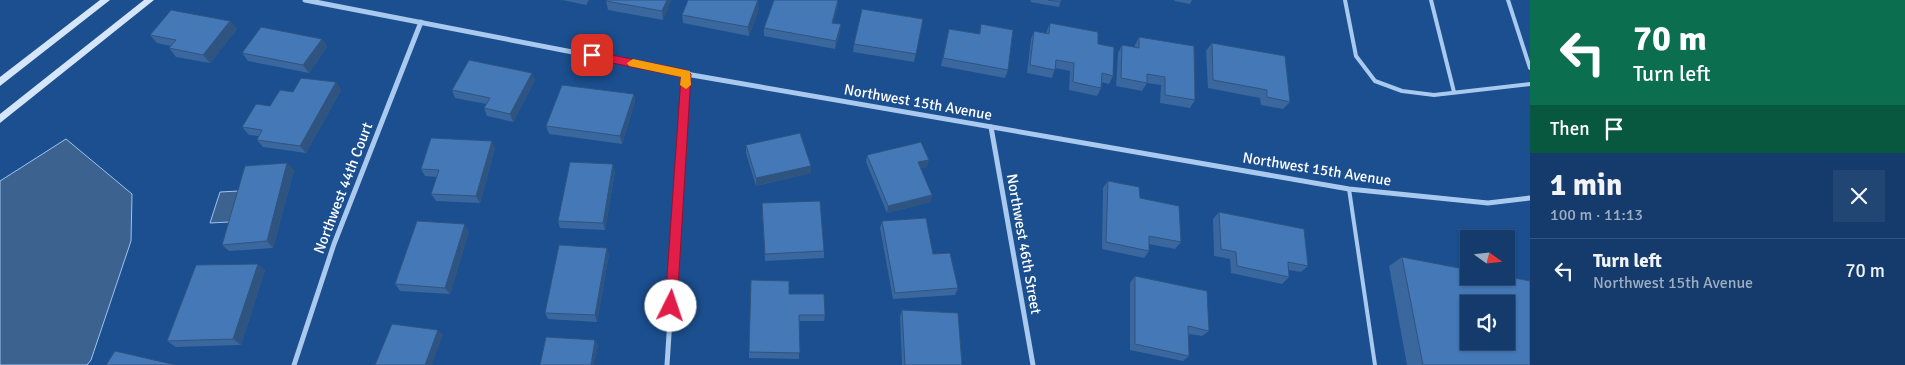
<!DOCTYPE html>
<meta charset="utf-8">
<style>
:root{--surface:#143b6b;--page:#214673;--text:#f1f3f6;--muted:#9dadc1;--line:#33557e}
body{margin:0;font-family:Signika,sans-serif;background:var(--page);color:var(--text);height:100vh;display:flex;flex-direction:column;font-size:19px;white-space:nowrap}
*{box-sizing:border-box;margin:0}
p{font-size:16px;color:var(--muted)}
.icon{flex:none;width:28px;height:28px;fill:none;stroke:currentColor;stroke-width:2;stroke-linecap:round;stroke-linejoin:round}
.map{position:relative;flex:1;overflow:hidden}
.sheet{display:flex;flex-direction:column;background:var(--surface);width:375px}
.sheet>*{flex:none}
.banner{background:#0b6e4f;color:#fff;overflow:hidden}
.needle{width:32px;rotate:105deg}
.controls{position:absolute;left:1460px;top:230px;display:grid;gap:10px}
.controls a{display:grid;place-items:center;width:55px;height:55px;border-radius:0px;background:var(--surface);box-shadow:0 1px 4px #0004,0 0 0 1px var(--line);font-size:25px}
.pin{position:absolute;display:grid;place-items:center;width:42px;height:42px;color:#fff;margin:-21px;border-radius:10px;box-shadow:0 2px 8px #0006}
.me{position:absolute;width:55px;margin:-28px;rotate:4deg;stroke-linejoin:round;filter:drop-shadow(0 0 4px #0008)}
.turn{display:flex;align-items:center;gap:18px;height:105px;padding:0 20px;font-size:22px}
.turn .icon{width:65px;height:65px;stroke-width:2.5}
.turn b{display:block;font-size:35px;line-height:42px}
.then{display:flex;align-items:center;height:48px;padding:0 20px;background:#0003;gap:10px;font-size:19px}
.round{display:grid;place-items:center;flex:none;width:52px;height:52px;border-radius:0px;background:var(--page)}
.summary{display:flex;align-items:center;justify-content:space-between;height:85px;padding:0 20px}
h1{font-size:30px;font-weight:700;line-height:38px}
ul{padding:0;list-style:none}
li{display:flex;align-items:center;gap:15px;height:65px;padding:0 20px;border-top:1px solid var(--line)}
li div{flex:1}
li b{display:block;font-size:19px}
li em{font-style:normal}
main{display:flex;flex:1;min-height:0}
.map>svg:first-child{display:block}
.water{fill:#3c6290;stroke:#9cc4f0}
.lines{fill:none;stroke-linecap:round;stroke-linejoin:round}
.service{stroke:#a9c9ee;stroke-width:4}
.minor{stroke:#a9c9ee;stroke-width:5}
.secondary{fill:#d6e6fa;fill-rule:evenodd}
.wall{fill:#3a679d}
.shaded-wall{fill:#305480}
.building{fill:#4478b7;stroke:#305480;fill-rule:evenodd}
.route{fill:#e11d48;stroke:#92132f}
.slow{fill:#f59e0b}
.labels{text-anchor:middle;stroke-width:4;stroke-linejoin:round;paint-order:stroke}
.street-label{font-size:15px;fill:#fff;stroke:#1b4f8f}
</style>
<main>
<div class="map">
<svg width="1530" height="365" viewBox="0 0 1530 365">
<rect width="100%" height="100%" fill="#1b4f8f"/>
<g class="water">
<path d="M 66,139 L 132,194 L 131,241 L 91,360 L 87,365 L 0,365 L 0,181 Z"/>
<path d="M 239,191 L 229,222 L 210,223 L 220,192 Z"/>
</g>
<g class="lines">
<g class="service">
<path d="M 1345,0 L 1356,56 L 1375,81 L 1402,91 L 1434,95 L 1530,84"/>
<path d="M 1431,0 L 1454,92"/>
<path d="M 1508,0 L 1530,68"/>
<path d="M 1349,189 L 1375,365"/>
</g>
<g class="minor">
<path d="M 305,0 L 686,74 L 1349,189 L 1488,203 L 1530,198"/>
<path d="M 991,127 L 1033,365"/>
<path d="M 294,365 L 334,244 L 421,22"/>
<path d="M 667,365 L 686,74"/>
</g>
<g class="secondary">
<path d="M 100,0 L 110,0 L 0,86 L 0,77 Z"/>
<path d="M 144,0 L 154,0 L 0,123 L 0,114 Z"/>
</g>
</g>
<g class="wall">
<path d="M 562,0 L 589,0 L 586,5 Z"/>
<path d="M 671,0 L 663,20 L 608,10 L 606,1 Z"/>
<path d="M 838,0 L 837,8 L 833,23 L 840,33 L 835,49 L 764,36 L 764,28 Z"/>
<path d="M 1031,0 L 1061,0 L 1059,7 L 1030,2 Z"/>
<path d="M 1175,0 L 1192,0 L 1190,4 L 1174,1 Z"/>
<path d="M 759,8 L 749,36 L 683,23 L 682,15 Z"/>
<path d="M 923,19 L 914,62 L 853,52 L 854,44 Z"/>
<path d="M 230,21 L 237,29 L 210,63 L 176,57 L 169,48 L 171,46 L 157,43 L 150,35 Z"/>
<path d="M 1050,23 L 1098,44 L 1113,76 L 1109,84 L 1101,82 L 1101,88 L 1097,96 L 1069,90 L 1070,71 L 1055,68 L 1052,78 L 1027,73 L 1031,39 L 1034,31 L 1046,33 Z"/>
<path d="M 981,24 L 1008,70 L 1005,78 L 941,66 L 949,29 L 979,34 Z"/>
<path d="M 1139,37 L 1195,100 L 1190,108 L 1160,103 L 1161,85 L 1147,83 L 1142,91 L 1116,86 L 1118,53 L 1122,45 L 1135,47 L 1135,45 Z"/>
<path d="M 322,39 L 327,47 L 309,73 L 248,61 L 242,53 Z"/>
<path d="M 1212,43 L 1290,102 L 1283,109 L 1261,105 L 1260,98 L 1208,88 L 1206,51 Z"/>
<path d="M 535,80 L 513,122 L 487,116 L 484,108 L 486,104 L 455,98 L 452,90 Z"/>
<path d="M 336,82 L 341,90 L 306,153 L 263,147 L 257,140 L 259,136 L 249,135 L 242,127 L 293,92 Z"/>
<path d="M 634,94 L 635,102 L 622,144 L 549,134 L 546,126 Z"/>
<path d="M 746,145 L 811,173 L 756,186 L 746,153 Z"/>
<path d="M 495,148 L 480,203 L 436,201 L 431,194 L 437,177 L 425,176 L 421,169 Z"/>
<path d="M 867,155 L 927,167 L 920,168 L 932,195 L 930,202 L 887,213 L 866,162 Z"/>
<path d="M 294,170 L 273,248 L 229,251 L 222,245 Z"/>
<path d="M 615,171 L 605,230 L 560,228 L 558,221 Z"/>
<path d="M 1108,181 L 1140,198 L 1181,242 L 1175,249 L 1149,244 L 1149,251 L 1144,258 L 1102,249 L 1103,188 Z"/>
<path d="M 762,210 L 824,251 L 824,258 L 765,261 Z"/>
<path d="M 1219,212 L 1308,266 L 1301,272 L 1289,270 L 1289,277 L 1282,284 L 1231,273 L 1230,259 L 1214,256 L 1213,219 Z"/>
<path d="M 882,221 L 933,254 L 958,288 L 955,295 L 893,299 L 880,228 Z"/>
<path d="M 469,231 L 450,294 L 400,291 L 395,284 Z"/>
<path d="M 609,254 L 597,322 L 548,319 L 545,313 Z"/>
<path d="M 1402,257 L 1530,365 L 1407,365 L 1389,266 Z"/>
<path d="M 265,270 L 241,345 L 176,347 L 167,341 Z"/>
<path d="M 1135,276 L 1209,331 L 1202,336 L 1189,334 L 1189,356 L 1183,361 L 1130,350 L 1130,283 Z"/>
<path d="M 789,294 L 825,315 L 824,321 L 799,321 L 799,359 L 749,358 L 749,352 Z"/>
<path d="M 902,310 L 962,365 L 902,365 L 900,316 Z"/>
</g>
<g class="shaded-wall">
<path d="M 667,0 L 671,0 L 663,20 L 662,11 Z"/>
<path d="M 758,0 L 759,8 L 749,36 L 748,27 Z"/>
<path d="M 838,0 L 837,8 L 831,31 L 832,23 Z"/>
<path d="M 230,21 L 237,29 L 210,63 L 203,55 Z"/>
<path d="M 841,24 L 840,33 L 835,49 L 836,41 Z"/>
<path d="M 322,39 L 327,47 L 309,73 L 303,65 Z"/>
<path d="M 532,73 L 535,80 L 513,122 L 510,114 Z"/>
<path d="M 336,82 L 341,90 L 306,153 L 300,146 Z"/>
<path d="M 634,94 L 635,102 L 622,144 L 620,136 Z"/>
<path d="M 492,141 L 495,148 L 480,203 L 476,196 Z"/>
<path d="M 929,160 L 927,167 L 916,170 L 918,162 Z"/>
<path d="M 287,163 L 294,170 L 273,248 L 267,241 Z"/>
<path d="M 613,164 L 615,171 L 605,230 L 603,223 Z"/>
<path d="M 811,166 L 811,173 L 756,186 L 756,178 Z"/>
<path d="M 932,195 L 930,202 L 887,213 L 888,206 Z"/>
<path d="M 465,224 L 469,231 L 450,294 L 445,288 Z"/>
<path d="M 607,248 L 609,254 L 597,322 L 595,315 Z"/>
<path d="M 258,264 L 265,270 L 241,345 L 233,339 Z"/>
<path d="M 438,330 L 443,335 L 432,365 L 425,365 Z"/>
<path d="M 595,340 L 598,346 L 594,365 L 591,365 Z"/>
</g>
<g class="building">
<path d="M 607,0 L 667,0 L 662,11 L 606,1 Z"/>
<path d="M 688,0 L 758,0 L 748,27 L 682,15 Z"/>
<path d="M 774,0 L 838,0 L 832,23 L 841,24 L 836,41 L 764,28 Z"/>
<path d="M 1048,0 L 1061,0 L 1061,2 Z"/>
<path d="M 862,9 L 923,19 L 916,54 L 854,44 Z"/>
<path d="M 171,10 L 230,21 L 203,55 L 169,48 L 176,40 L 150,35 Z"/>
<path d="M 1050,23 L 1098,32 L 1098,44 L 1114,47 L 1113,76 L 1102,73 L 1101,88 L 1073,82 L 1074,63 L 1056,60 L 1055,70 L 1030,65 L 1034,31 L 1049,34 Z"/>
<path d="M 981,24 L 1013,30 L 1008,70 L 943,58 L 949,29 L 980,34 Z"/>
<path d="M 261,27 L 322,39 L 303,65 L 242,53 Z"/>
<path d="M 1139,37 L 1194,46 L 1195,100 L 1165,95 L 1165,77 L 1147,74 L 1147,83 L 1121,78 L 1122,45 L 1139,48 Z"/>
<path d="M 1212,43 L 1285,56 L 1290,102 L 1267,97 L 1267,90 L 1213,80 Z"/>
<path d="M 469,60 L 532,73 L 510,114 L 484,108 L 490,98 L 452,90 Z"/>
<path d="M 301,78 L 336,82 L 300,146 L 257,140 L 262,130 L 242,127 L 256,104 L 270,106 L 280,90 L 293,92 Z"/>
<path d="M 562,85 L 634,94 L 620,136 L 546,126 Z"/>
<path d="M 800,133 L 811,166 L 756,178 L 746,145 Z"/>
<path d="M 431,138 L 492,141 L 476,196 L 431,194 L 439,170 L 421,169 Z"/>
<path d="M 921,142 L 929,160 L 918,162 L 932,195 L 888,206 L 867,155 Z"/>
<path d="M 570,162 L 613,164 L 603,223 L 558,221 Z"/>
<path d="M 287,163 L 267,241 L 222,245 L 245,166 Z"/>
<path d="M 1108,181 L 1139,187 L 1140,198 L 1179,206 L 1181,242 L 1149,236 L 1149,251 L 1106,242 Z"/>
<path d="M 820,201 L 824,251 L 765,254 L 762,203 Z"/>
<path d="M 1219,212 L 1304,229 L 1308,266 L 1288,262 L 1289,277 L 1237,266 L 1236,252 L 1221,249 Z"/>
<path d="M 926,218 L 933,254 L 950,253 L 958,288 L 895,293 L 882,221 Z"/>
<path d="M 417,221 L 465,224 L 445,288 L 395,284 Z"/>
<path d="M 559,245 L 607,248 L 595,315 L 545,313 Z"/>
<path d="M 1402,257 L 1469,270 L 1469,276 L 1504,276 L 1530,281 L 1530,365 L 1423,365 ZM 1469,304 L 1506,304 L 1506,341 L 1469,341 Z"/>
<path d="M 258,264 L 233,339 L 167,341 L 196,265 Z"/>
<path d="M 1135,276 L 1207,291 L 1209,331 L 1188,326 L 1189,356 L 1135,344 Z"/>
<path d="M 751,280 L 789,281 L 789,294 L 824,294 L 825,315 L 799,315 L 800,353 L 749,352 Z"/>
<path d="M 902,310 L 958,313 L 962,365 L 905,365 Z"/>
<path d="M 392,324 L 438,330 L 425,365 L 375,365 Z"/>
<path d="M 546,337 L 595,340 L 591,365 L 540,365 Z"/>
<path d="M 115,351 L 176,365 L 106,365 Z"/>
</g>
<path class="route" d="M 592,51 L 686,70 L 691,74 L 677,306 L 676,310 L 671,311 L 667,310 L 665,306 L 681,77 L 588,58 L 586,55 L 588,53 Z"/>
<path class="slow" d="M 633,59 L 690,71 L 691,85 L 686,89 L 680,85 L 681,77 L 629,66 L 627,63 Z"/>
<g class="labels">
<g class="street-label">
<text transform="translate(918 102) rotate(10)" y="5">Northwest 15th Avenue</text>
<text transform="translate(1317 169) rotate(9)" y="5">Northwest 15th Avenue</text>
<text transform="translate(343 188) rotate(-69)" y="5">Northwest 44th Court</text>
<text transform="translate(1024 244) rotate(80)" y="5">Northwest 46th Street</text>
</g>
</g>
</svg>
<div class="controls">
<a><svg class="needle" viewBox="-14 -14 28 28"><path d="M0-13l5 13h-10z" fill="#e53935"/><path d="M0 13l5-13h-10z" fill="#9dadc1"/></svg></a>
<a><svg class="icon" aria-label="sound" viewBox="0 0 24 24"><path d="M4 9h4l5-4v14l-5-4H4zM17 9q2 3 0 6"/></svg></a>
</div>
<div class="pin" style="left:592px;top:55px;background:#d93025"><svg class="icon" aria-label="arrive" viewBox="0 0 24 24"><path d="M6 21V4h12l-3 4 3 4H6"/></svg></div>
<svg class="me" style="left:671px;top:306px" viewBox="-20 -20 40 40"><circle r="19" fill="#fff"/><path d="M0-13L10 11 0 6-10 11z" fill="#e11d48"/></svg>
</div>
<section class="sheet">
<div class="banner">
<div class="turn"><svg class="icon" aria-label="left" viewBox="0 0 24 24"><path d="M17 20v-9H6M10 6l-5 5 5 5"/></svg><div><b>70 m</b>Turn left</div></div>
<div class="then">Then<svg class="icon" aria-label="arrive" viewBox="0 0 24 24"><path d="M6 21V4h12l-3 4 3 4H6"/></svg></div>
</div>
<div class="summary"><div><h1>1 min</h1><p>100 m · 11:13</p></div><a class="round"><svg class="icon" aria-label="close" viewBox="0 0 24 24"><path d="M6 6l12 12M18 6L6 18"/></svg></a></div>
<ul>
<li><svg class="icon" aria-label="left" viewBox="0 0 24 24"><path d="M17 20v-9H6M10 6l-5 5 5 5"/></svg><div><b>Turn left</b><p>Northwest 15th Avenue</p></div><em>70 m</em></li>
</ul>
</section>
</main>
